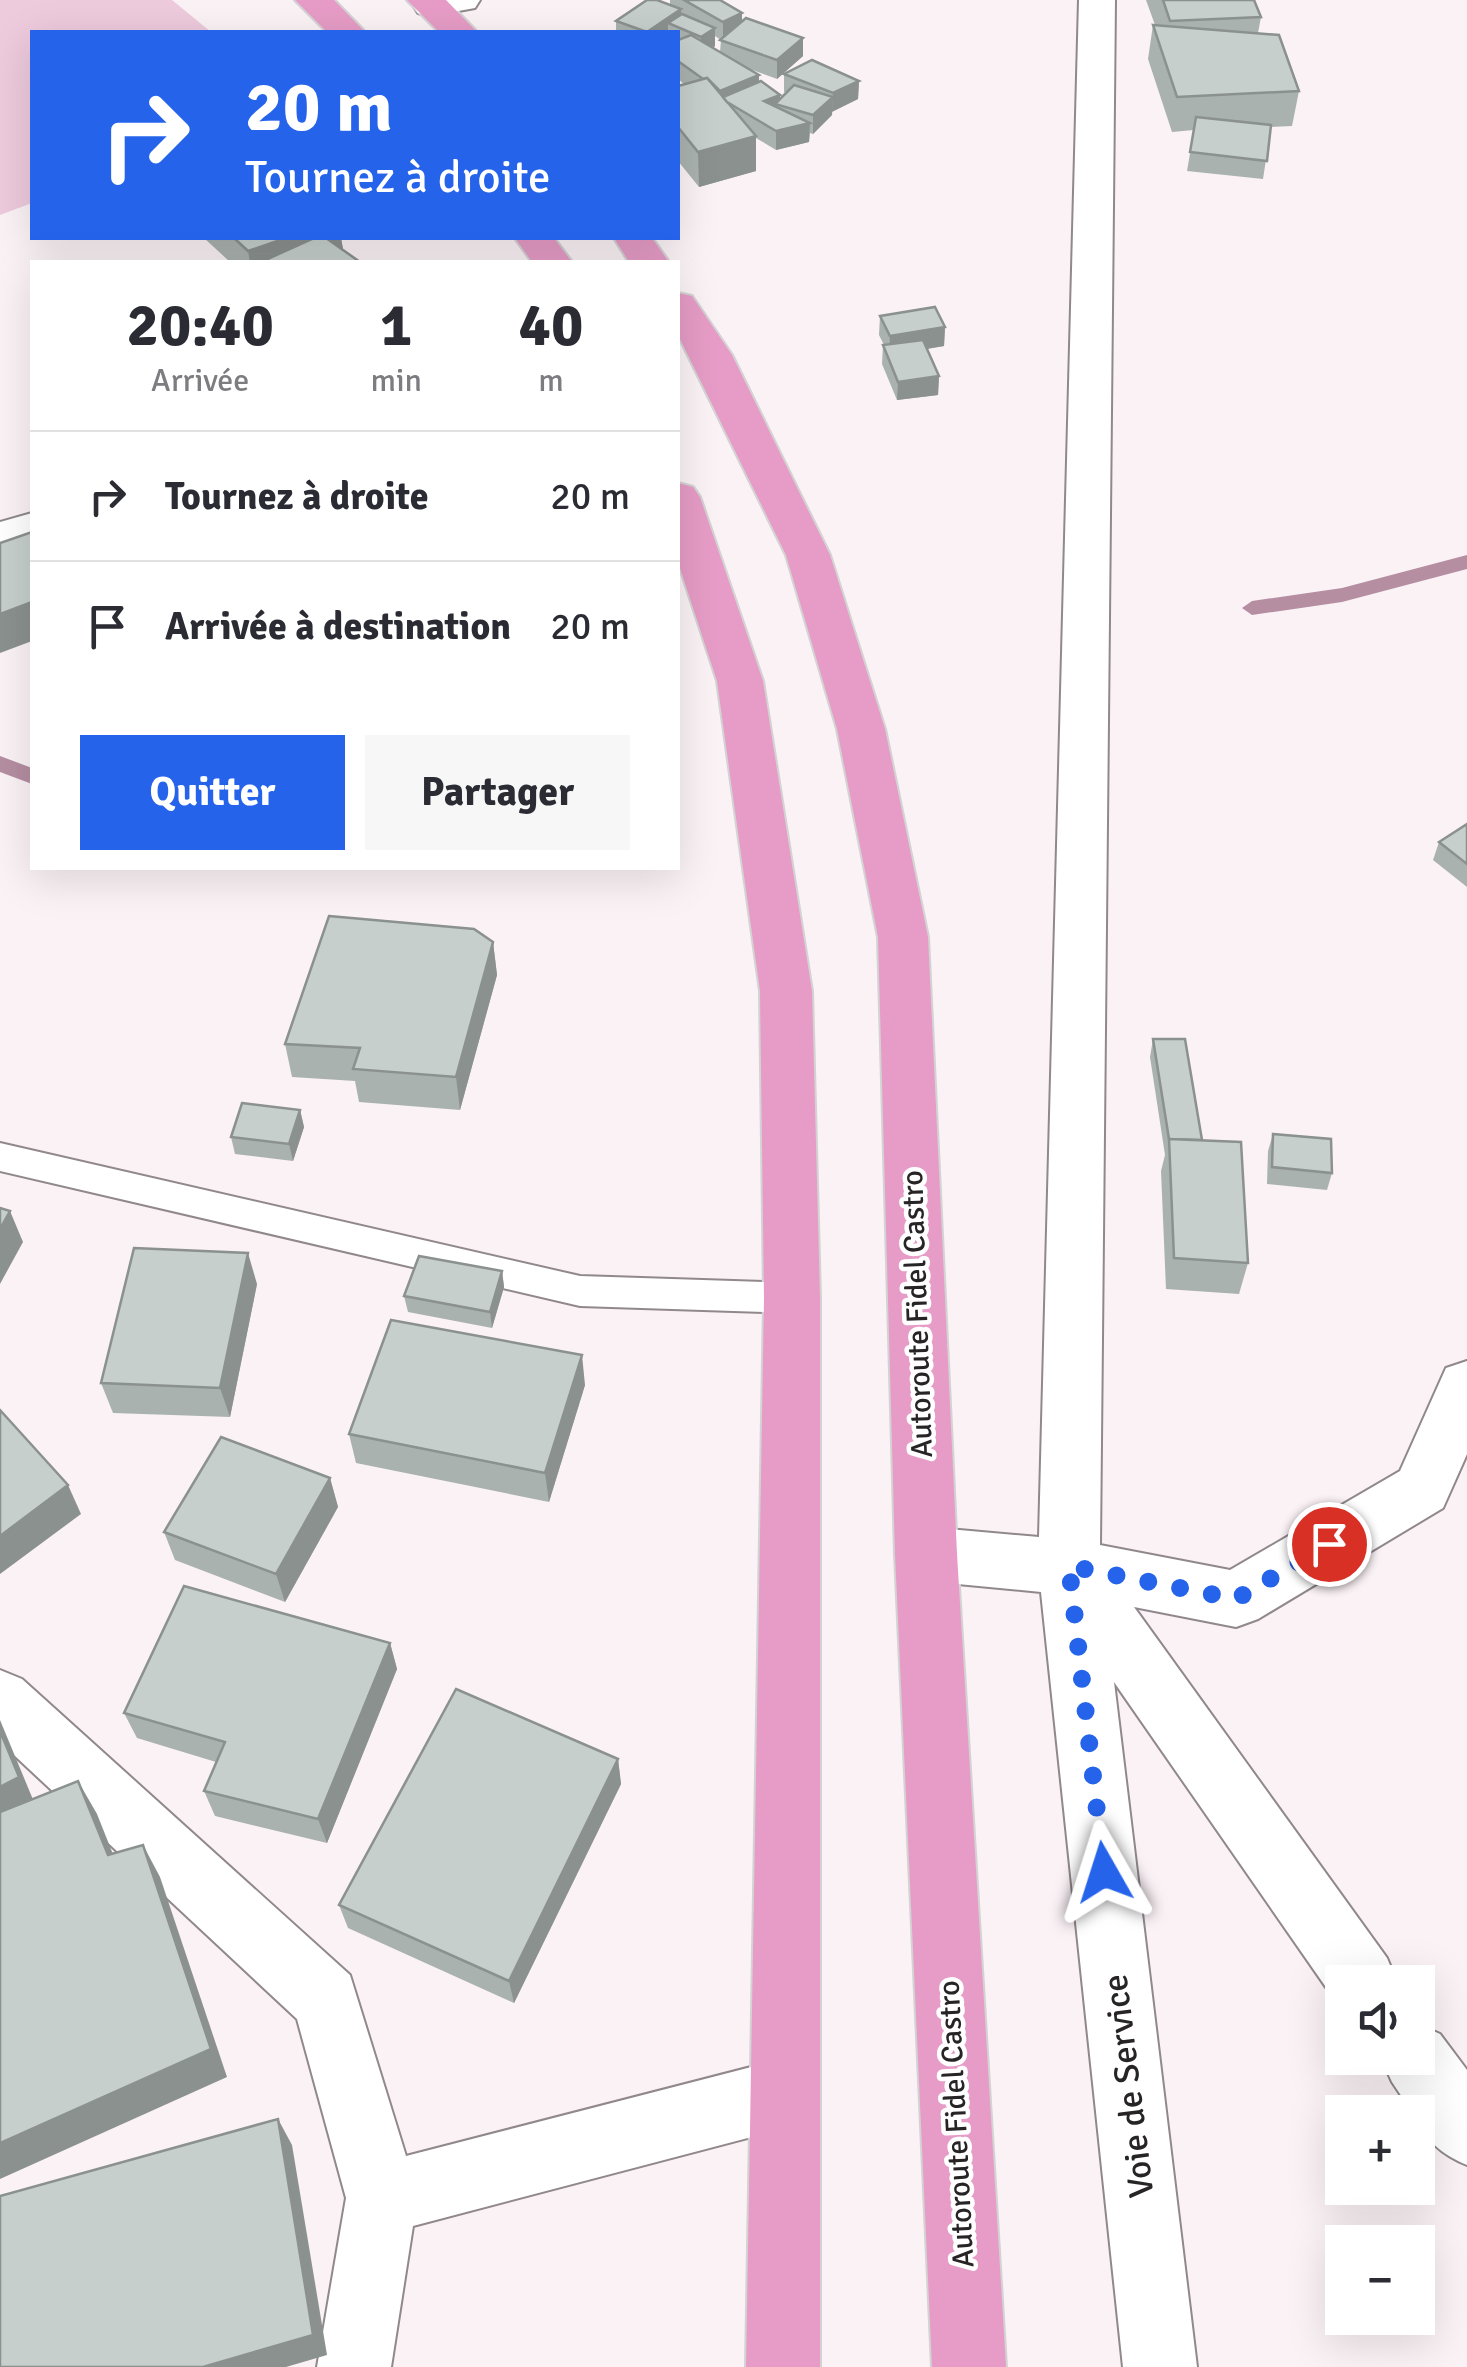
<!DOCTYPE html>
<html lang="fr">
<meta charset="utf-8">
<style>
:root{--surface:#fff;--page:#f7f7f7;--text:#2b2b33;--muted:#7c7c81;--line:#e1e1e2;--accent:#2563eb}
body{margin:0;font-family:Signika,sans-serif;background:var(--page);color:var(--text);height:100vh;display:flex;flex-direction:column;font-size:38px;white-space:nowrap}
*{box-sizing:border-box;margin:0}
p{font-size:32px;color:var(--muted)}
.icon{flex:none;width:55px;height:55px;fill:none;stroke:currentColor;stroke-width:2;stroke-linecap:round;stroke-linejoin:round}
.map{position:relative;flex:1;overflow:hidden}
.sheet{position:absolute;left:30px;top:260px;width:650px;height:610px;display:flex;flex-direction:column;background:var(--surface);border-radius:0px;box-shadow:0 10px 40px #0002}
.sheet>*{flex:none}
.banner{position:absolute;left:30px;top:30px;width:650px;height:210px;border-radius:0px;box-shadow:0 10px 40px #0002;background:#2563eb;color:#fff;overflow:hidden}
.fabs{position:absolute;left:1325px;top:1965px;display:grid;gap:20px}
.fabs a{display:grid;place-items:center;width:110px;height:110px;border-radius:0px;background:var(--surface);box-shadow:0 10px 40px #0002;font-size:50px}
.pin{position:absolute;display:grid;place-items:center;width:85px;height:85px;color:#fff;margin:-42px;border:5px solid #fff;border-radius:50%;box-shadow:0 2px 10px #0007}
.me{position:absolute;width:110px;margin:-55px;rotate:354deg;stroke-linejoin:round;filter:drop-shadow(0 0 8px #0008)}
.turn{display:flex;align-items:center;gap:35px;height:210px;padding:0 50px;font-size:45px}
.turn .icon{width:130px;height:130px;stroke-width:2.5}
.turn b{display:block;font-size:70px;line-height:85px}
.eta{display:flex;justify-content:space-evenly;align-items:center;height:170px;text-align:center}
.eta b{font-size:60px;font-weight:700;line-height:70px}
.button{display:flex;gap:20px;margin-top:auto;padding:20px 50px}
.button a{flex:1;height:115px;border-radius:0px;background:var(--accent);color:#fff;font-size:40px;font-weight:700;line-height:115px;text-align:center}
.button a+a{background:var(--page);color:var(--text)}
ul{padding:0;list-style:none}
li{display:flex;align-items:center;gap:30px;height:130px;padding:0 50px;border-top:2px solid var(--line)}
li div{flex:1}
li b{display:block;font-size:38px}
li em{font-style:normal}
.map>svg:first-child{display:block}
.green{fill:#edcadc}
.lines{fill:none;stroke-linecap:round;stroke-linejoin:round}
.stream{fill:#b58ea2;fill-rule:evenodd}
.service-casing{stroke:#90888c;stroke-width:4}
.minor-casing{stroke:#90888c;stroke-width:4}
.trunk-casing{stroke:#d4d3d4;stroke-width:4}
.service{fill:#fff;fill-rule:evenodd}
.minor{fill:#fff;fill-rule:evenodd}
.trunk{fill:#e69cc6;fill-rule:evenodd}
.wall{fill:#aab2af;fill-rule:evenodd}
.shaded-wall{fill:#8b918f}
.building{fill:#c6cfcc;stroke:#8b918f;stroke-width:2.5}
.route{stroke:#2563eb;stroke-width:18;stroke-dasharray:0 32.4}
.labels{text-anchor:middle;stroke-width:9;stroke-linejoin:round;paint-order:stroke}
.street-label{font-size:30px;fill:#272426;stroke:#fff}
.near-street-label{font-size:35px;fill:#272426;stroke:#fff}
</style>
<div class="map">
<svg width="1467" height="2367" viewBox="0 0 1467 2367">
<rect width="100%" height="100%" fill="#fbf2f6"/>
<path class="green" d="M 0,0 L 172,0 L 211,32 L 32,32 L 32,203 L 0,215 Z"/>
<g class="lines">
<g class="stream">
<path d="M 1467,555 L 1467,569 L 1342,602 L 1252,615 L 1242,608 L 1252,601 L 1342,588 Z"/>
<path d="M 0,756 L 32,768 L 32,784 L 0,772 Z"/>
</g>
<g class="service-casing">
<path id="service" d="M 0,1143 L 580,1276 L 792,1283 L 805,1287 L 810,1298 L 805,1309 L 792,1313 L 580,1306 L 0,1171 Z"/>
</g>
<g class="minor-casing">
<g id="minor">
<path d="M 417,0 L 480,0 L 475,8 L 431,16 L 418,13 L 413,5 Z"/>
<path d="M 1079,0 L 1115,0 L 1100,1545 L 1230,1570 L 1400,1471 L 1446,1368 L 1467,1361 L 1467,1454 L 1443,1508 L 1258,1619 L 1236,1627 L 1134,1607 L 1387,1958 L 1397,1982 L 1342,1982 L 1342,2008 L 1339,2006 L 1114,1682 L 1197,2367 L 1123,2367 L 1041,1592 L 926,1581 L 904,1573 L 895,1554 L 904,1535 L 926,1527 L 1039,1537 Z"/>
<path d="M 32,513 L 32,542 L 0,552 L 0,522 Z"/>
<path d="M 0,1670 L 22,1679 L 350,1975 L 406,2156 L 782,2059 L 807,2069 L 817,2094 L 807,2119 L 782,2129 L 413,2226 L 391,2367 L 317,2367 L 346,2198 L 297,2019 L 0,1742 Z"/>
<path d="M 1418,2024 L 1440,2034 L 1467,2070 L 1467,2165 C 1445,2156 1420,2139 1418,2112 L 1412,2112 L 1392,2082 L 1381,2058 L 1418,2058 Z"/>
</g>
</g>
<g class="trunk-casing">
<g id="trunk">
<path d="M 295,0 L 334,0 L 365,32 L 327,32 Z"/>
<path d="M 407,0 L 446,0 L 477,32 L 439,32 Z"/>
<path d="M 515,238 L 554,238 L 572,262 L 532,262 Z"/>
<path d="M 614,238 L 652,238 L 669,262 L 629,262 Z"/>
<path d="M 678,293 L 692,296 L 732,355 L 830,555 L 885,729 L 928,937 L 957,1554 L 1006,2367 L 932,2367 L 895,1554 L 878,937 L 837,729 L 786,555 L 678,335 Z"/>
<path d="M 678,483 L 693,487 L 700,497 L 763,681 L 812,991 L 820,1298 L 820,2367 L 746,2367 L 764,1298 L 760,991 L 717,681 L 678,562 Z"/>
</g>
</g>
<use href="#service" class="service"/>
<use href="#minor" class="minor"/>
<use href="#trunk" class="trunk"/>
</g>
<g class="wall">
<path d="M 670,0 L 720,0 L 742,22 L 803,38 L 803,56 L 777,79 L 750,69 L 759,82 L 780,99 L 786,93 L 784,92 L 784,74 L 859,81 L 858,99 L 832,111 L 832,115 L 813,134 L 810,133 L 809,142 L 776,150 L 756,138 L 756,171 L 699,187 L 678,161 L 678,86 L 684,84 L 678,79 L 678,32 L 616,32 L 616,21 L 670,5 ZM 715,36 L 721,40 L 720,52 L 713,48 L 715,46 Z"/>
<path d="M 1146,0 L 1254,0 L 1261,17 L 1258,33 L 1299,91 L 1292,126 L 1271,127 L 1263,179 L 1187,171 L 1194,130 L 1172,132 L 1148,59 L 1153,25 L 1155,25 Z"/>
<path d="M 204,238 L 341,238 L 343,250 L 360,262 L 230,262 Z"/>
<path d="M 880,316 L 945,327 L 944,346 L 927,349 L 939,376 L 938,395 L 897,400 L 882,364 L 883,345 L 884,345 L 879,335 Z"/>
<path d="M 1467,824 L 1467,887 L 1433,860 L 1439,842 Z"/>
<path d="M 493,942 L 497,975 L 460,1110 L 359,1102 L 355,1081 L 292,1077 L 285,1044 Z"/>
<path d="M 1153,1039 L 1202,1140 L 1248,1263 L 1239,1294 L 1166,1289 L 1161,1171 L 1165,1155 L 1150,1057 Z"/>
<path d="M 300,1110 L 304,1127 L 293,1161 L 235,1154 L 231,1137 Z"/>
<path d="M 1273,1134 L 1332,1173 L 1327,1190 L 1267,1184 L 1268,1151 Z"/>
<path d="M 502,1271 L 504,1287 L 492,1328 L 408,1312 L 404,1296 Z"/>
<path d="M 257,1284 L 230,1417 L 113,1413 L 101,1383 Z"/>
<path d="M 585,1385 L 549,1502 L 356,1463 L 349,1434 Z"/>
<path d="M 330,1478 L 338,1507 L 285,1602 L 175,1560 L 164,1532 Z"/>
<path d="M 390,1643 L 397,1669 L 327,1843 L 215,1816 L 204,1791 L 216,1762 L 137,1738 L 124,1713 Z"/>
<path d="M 618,1759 L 621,1784 L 514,2003 L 348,1928 L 339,1905 Z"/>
</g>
<g class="shaded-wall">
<path d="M 681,9 L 681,27 L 668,23 L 668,32 L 647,32 Z"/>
<path d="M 742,13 L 742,31 L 723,41 L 723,22 Z"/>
<path d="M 715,28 L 715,46 L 701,56 L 701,37 Z"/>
<path d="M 803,38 L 803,56 L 777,79 L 777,60 Z"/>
<path d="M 759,75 L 759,93 L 721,98 L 720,110 L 720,91 Z"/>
<path d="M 859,81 L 858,99 L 832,112 L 833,93 Z"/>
<path d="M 780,95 L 780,105 L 775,104 L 775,115 L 764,101 Z"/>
<path d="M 833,97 L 832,115 L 813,134 L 813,115 Z"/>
<path d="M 810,123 L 809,142 L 776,150 L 776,131 Z"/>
<path d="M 756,136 L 756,171 L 699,187 L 698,152 Z"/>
<path d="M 286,238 L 341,238 L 344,254 L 319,262 L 250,262 L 248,251 Z"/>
<path d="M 945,327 L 944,346 L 889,355 L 890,336 Z"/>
<path d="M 939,376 L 938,395 L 897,400 L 898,382 Z"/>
<path d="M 32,602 L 32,641 L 0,653 L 0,614 Z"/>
<path d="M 493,942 L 497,975 L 460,1110 L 456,1077 Z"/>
<path d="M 300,1110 L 304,1127 L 293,1161 L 289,1144 Z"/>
<path d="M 10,1211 L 23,1242 L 0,1284 L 0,1229 Z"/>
<path d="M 248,1253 L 257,1284 L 230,1417 L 220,1388 Z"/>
<path d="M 502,1271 L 504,1287 L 492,1328 L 490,1312 Z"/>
<path d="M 582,1355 L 585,1385 L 549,1502 L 545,1473 Z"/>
<path d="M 330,1478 L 338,1507 L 285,1602 L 276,1574 Z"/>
<path d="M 68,1485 L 81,1514 L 0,1574 L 0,1536 Z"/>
<path d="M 390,1643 L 397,1669 L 327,1843 L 318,1819 Z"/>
<path d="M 0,1720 L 34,1802 L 0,1819 Z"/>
<path d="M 618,1759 L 621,1784 L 514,2003 L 509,1981 Z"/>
<path d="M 78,1781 L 97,1814 L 126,1887 L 108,1855 Z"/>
<path d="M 143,1845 L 160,1877 L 227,2077 L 0,2179 L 0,2143 Z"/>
<path d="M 278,2119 L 292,2145 L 327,2355 L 286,2367 L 203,2367 Z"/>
</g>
<g class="building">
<path d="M 647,0 L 657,0 L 681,9 L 647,32 L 616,21 Z"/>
<path d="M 684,0 L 720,0 L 742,13 L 723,22 Z"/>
<path d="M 1163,0 L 1254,0 L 1261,17 L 1170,21 Z"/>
<path d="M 682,14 L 715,28 L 701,37 L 668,23 Z"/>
<path d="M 746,18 L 803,38 L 777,60 L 720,40 Z"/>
<path d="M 1153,25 L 1279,35 L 1299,91 L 1177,97 Z"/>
<path d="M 691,35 L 759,75 L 720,91 L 707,78 L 703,79 L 678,61 L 678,40 Z"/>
<path d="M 812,60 L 859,81 L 833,93 L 784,74 Z"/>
<path d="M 707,78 L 756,136 L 698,152 L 678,127 L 678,86 Z"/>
<path d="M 761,81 L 780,95 L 764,101 L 810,123 L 776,131 L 727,102 L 723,97 Z"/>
<path d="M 794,85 L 833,97 L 813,115 L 775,104 Z"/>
<path d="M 1196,117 L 1271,125 L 1267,161 L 1190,152 Z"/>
<path d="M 234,238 L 286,238 L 248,251 Z"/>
<path d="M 314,238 L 326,238 L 360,262 L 261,262 Z"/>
<path d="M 935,307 L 945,327 L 890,336 L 880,316 Z"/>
<path d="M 923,340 L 939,376 L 898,382 L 883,345 Z"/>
<path d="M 32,532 L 32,602 L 0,614 L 0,543 Z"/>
<path d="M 1467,824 L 1467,864 L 1439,842 Z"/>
<path d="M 329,916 L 474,929 L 493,942 L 456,1077 L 353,1069 L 360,1048 L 285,1044 Z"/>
<path d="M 1153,1039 L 1185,1039 L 1202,1140 L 1169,1139 Z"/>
<path d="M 242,1103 L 300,1110 L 289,1144 L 231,1137 Z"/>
<path d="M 1273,1134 L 1331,1139 L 1332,1173 L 1272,1167 Z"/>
<path d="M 1169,1139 L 1241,1142 L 1248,1263 L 1174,1258 Z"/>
<path d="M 0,1208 L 10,1211 L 0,1229 Z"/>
<path d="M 134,1248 L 248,1253 L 220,1388 L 101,1383 Z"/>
<path d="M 419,1256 L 502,1271 L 490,1312 L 404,1296 Z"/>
<path d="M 391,1320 L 582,1355 L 545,1473 L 349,1434 Z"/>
<path d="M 0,1410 L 68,1485 L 0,1536 Z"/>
<path d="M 221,1437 L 330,1478 L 276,1574 L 164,1532 Z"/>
<path d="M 184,1586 L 390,1643 L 318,1819 L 204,1791 L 225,1742 L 124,1713 Z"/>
<path d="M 456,1689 L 618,1759 L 509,1981 L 339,1905 Z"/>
<path d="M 0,1731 L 19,1777 L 0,1787 Z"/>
<path d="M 78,1781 L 108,1855 L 143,1845 L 211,2049 L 0,2143 L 0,1812 Z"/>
<path d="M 278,2119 L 313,2335 L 203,2367 L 0,2367 L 0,2196 Z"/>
</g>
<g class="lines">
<path class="route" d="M 1104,1872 L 1069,1566 L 1236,1599 L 1329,1544"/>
</g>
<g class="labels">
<g class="street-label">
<text transform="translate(917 1314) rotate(-92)" y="10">Autoroute Fidel Castro</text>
<text transform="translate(956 2124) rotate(-93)" y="10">Autoroute Fidel Castro</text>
</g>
<g class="near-street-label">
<text transform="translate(1128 2086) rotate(-97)" y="12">Voie de Service</text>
</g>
</g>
</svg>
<div class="fabs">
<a><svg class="icon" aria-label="sound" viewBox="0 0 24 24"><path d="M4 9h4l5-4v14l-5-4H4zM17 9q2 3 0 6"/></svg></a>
<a>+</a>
<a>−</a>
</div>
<div class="pin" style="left:1329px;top:1544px;background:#d93025"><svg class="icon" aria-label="arrive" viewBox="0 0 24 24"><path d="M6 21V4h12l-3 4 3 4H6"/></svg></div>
<svg class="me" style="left:1104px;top:1872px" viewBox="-20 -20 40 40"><path d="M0-17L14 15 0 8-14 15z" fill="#2563eb" stroke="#fff" stroke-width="4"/></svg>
<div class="banner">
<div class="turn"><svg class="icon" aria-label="right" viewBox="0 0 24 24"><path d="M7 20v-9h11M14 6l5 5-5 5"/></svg><div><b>20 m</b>Tournez à droite</div></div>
</div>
<section class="sheet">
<div class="eta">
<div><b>20:40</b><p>Arrivée</p></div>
<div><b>1</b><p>min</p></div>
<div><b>40</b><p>m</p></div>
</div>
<ul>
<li><svg class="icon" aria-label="right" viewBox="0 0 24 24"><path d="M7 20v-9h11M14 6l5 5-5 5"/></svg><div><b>Tournez à droite</b></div><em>20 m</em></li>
<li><svg class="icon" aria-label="arrive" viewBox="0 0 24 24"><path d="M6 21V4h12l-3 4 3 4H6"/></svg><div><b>Arrivée à destination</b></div><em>20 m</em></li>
</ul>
<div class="button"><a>Quitter</a><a>Partager</a></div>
</section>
</div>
